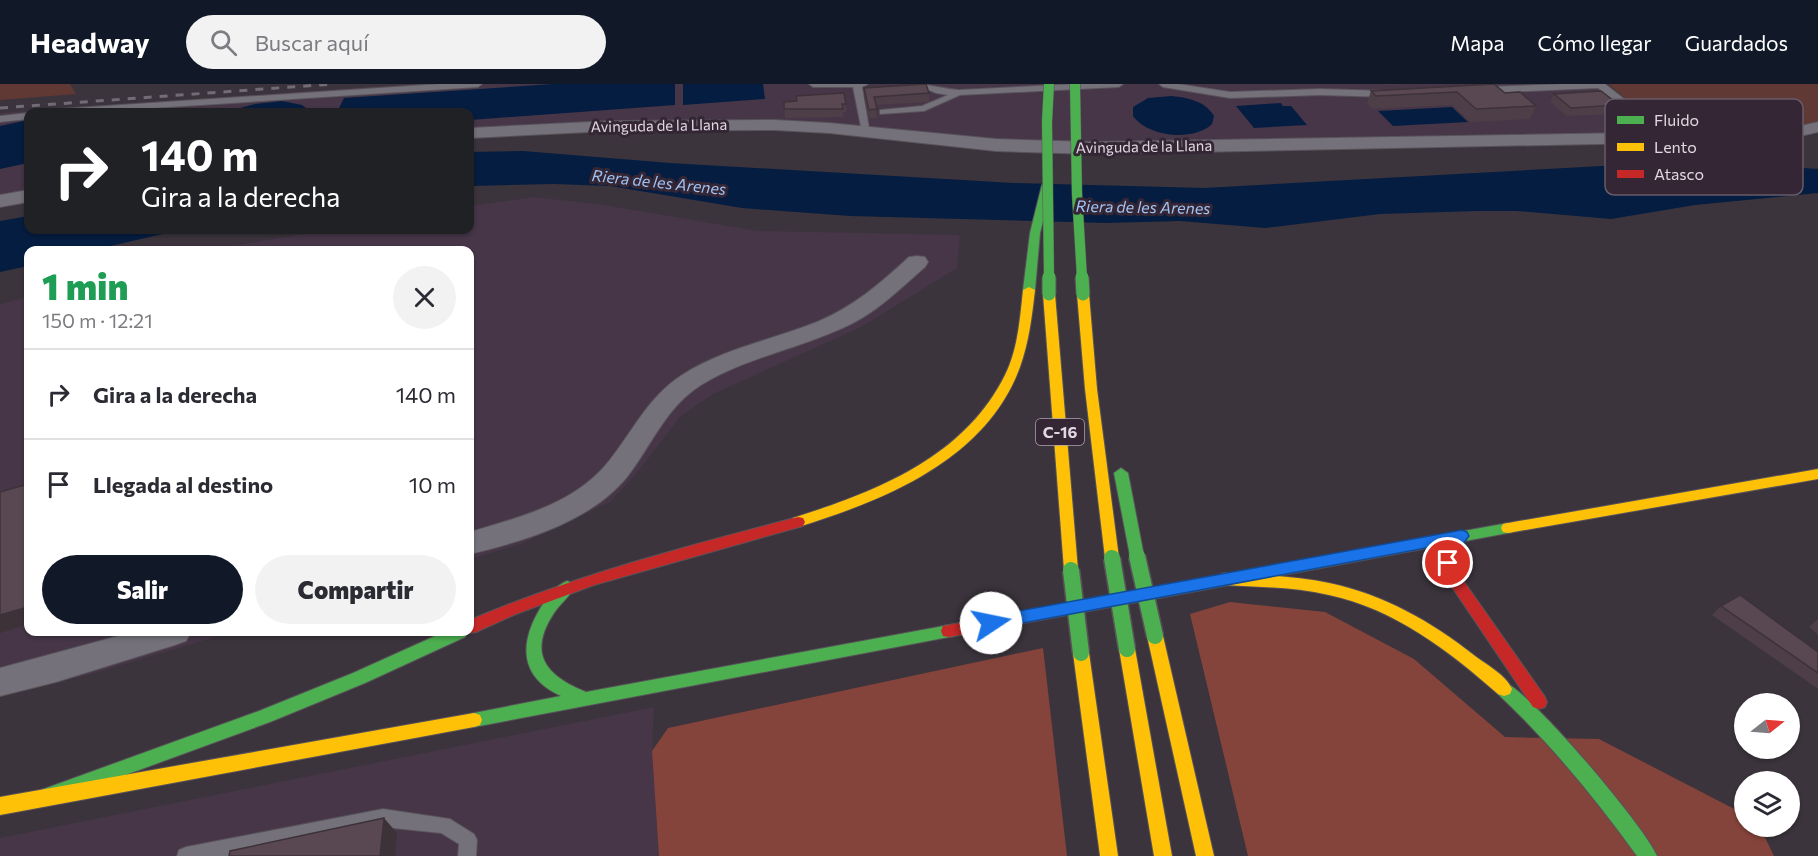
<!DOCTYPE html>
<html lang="es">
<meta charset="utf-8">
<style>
:root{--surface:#fff;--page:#f2f2f3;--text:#2b2b33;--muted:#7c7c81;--line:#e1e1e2;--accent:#111827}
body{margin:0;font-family:Commissioner,sans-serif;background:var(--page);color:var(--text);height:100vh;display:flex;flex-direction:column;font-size:22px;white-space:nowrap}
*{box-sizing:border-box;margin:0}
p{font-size:20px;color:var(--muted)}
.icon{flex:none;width:33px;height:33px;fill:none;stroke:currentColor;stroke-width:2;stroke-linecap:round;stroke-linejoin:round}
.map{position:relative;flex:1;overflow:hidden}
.side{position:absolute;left:24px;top:162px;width:450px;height:390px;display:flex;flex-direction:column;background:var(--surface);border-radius:12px;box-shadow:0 2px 4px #0004}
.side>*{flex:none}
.top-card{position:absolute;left:24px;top:24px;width:450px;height:126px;border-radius:12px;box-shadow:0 2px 4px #0004;background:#202124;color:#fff;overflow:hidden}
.needle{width:39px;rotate:73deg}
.tools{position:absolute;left:1734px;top:609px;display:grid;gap:12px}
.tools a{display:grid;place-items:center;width:66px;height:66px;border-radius:50%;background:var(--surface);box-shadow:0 2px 4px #0004;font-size:30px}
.pin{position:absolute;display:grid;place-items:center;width:51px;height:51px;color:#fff;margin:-26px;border:3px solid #fff;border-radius:50%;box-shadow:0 2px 6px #0007}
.me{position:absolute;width:66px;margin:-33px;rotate:79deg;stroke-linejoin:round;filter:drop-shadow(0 0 4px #0008)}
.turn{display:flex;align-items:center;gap:21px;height:126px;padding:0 18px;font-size:27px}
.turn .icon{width:78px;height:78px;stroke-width:2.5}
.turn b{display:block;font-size:42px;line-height:51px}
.round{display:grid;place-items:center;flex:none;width:63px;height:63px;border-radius:32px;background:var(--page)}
.head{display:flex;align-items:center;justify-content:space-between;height:102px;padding:0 18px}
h1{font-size:36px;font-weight:800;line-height:45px;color:#1e9e55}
.button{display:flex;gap:12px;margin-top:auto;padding:12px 18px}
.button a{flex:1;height:69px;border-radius:36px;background:var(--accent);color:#fff;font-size:24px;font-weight:800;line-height:69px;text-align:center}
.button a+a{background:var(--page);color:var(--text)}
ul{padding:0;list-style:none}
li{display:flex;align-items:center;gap:18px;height:90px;padding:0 18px;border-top:2px solid var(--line)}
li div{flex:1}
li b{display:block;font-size:22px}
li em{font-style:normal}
header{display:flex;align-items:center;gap:36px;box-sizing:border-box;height:84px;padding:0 30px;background:var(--accent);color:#fff}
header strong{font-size:28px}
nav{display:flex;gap:33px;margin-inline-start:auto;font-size:21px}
.search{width:420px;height:54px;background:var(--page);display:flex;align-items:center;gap:15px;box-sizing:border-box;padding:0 21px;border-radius:33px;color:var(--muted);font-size:22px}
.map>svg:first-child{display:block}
.built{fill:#463648}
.green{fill:#613934}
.forest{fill:#85443b}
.water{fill:#051d41}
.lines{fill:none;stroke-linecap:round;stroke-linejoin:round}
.lane-casing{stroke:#585259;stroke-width:2}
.street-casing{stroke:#585259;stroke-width:2}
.fast-casing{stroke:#585259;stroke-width:2}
.slow-casing{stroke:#585259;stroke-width:2}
.jam-casing{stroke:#585259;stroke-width:2}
.lane{fill:#74717b;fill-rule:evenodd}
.street{fill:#74717b;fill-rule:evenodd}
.fast{fill:#4caf50;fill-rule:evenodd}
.slow{fill:#ffc107;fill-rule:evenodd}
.jam{fill:#c62828;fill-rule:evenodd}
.rail{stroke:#716c75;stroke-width:3;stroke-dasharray:8 8;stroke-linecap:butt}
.fast-bridge-far2-casing{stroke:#585259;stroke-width:11;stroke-linecap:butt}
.fast-bridge-far1-casing{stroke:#585259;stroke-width:15;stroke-linecap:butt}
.fast-bridge-casing{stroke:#585259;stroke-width:19;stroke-linecap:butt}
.fast-bridge-far2{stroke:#4caf50;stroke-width:10}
.fast-bridge-far1{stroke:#4caf50;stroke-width:13}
.fast-bridge{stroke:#4caf50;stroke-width:16}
.wall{fill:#4d3e47}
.shaded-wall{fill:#3e3239}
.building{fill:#594852;stroke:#3e3239;stroke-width:1.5}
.route{fill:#1a73e8;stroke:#114b97;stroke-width:1.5}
.labels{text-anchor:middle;stroke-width:6;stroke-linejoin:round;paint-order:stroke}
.far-street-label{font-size:15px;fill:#e0d7e1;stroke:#342635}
.far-water-label{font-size:16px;font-style:italic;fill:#a0c4f5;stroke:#342635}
.shield{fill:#342635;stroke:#aca2ad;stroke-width:1.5}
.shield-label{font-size:16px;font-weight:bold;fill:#e0d7e1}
.key{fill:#342635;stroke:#685b69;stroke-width:1.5}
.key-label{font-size:16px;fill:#e0d7e1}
</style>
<header>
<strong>Headway</strong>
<div class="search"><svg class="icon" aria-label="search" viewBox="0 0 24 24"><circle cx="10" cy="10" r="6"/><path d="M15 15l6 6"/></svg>Buscar aquí</div>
<nav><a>Mapa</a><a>Cómo llegar</a><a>Guardados</a></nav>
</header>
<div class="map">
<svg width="1818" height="772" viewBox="0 0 1818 772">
<rect width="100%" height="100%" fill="#3b343c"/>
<g class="built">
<path d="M 410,0 L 1593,0 L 1646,40 L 1648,49 L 1163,60 L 1016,59 L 784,37 L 677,36 L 470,46 L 470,28 L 28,28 L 28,108 L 0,113 L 0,29 Z"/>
<path d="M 534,113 L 604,121 L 758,147 L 960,151 L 957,184 L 861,243 L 713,310 L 680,333 L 636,390 L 610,418 L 521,460 L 470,475 L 470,166 L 211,166 L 324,146 L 470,146 L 470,122 Z"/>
<path d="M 28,213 L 28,548 L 232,548 L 91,590 L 0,611 L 0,220 Z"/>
<path d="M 654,623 L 652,667 L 659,772 L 0,772 L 0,754 Z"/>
</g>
<g class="green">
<path d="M 0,0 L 70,0 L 76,10 L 0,16 Z"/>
<path d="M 1608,0 L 1818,0 L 1818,37 C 1785,46 1704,56 1672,45 C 1648,36 1627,15 1608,0 Z"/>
</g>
<g class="forest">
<path d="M 1230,518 L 1325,528 L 1414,575 L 1505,653 L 1599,655 L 1744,730 L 1744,742 L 1760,743 L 1774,772 L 1248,772 L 1190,530 Z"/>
<path d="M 1043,564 L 1067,772 L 659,772 L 652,667 L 668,644 Z"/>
</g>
<g class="water">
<path d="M 553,0 L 675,0 L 675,21 L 470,36 L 470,28 L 337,28 L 344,14 Z"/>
<path d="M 683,0 L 763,0 L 765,15 L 683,21 Z"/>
<path d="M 1172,12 C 1188,14 1205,17 1214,32 L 1212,40 C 1193,58 1148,53 1133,32 L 1133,23 L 1148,14 Z"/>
<path d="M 282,17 L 302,21 L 311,28 L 225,28 L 255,20 Z"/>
<path d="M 1281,19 L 1283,22 L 1291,22 L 1307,41 L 1254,44 L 1236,22 Z"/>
<path d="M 1452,23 L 1468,38 L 1393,42 L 1378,27 Z"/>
<path d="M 28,36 L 28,79 L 0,85 L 0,42 Z"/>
<path d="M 523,67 L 670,79 L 1014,99 L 1204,104 L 1675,78 L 1728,79 L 1818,85 L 1818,109 L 1695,121 L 1611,135 L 1517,127 L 1477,127 L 1380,130 L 1265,144 L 1180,137 L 1106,139 L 850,132 L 742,124 L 610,102 L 554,100 L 470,102 L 470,68 Z"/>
<path d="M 28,132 L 28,146 L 180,146 L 93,166 L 28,166 L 28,182 L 0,188 L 0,137 Z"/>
</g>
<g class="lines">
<g class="lane-casing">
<g id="lane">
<path d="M 440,0 L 482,0 L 478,3 L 92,28 L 56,28 L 60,25 Z"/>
<path d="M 809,0 L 868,0 L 862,3 L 870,50 L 862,48 L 853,3 L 813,3 Z"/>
<path d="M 914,0 C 929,0 944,5 959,6 L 1074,0 L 1123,0 L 1119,3 L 960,11 L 924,27 L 880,30 L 880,26 L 922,22 L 948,11 L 936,9 Z"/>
<path d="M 1159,0 L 1178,0 L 1230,8 L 1320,5 L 1388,7 L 1392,10 L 1388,13 L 1320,11 L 1230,14 L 1163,3 Z"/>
<path d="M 1564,0 L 1605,0 L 1674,54 L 1666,56 L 1598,4 L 1482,9 L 1478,6 L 1482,3 Z"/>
<path d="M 28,29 L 28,35 L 0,38 L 0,32 Z"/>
<path d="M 383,725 L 450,735 L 474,750 L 477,756 L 476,772 L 458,772 L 459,760 L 441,749 L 383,743 L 233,772 L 177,772 L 179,766 L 186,763 Z"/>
</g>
</g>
<g class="street-casing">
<g id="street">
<path d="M 775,36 L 829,39 L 996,55 L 1091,58 L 1746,47 L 1796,43 L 1818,38 L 1818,48 L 1796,53 L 1746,57 L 1091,70 L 996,67 L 829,49 L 775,46 L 610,47 L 470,54 L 470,44 L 610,37 Z"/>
<path d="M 28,106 L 28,118 L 0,123 L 0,111 Z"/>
<path d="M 917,172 L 925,173 L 928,178 L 925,183 C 902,203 880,225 853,239 C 804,264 748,272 701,301 C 665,324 652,361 627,393 C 590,438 524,457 470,470 L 470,448 C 520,433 575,420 609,377 C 633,347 648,313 682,291 C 722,265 772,256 817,238 C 853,223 881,199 909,173 Z"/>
<path d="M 133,548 L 191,548 L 186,557 L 175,561 L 56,598 L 0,612 L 0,584 Z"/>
</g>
</g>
<g class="fast-casing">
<g id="fast">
<path d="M 1047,98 L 1052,101 L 1040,149 L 1035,206 L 1029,209 L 1023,206 L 1030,149 L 1042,101 Z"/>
<path d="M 1121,384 L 1128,389 L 1144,472 L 1142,476 L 1132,476 L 1130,472 L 1114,389 Z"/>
<path d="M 1508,439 L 1513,440 L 1515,444 L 1513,448 L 1508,449 L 1170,512 L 1165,510 L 1162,506 L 1165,502 L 1170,500 Z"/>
<path d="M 567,497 L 572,499 L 575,503 C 569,513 560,520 554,529 C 527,570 546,592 586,608 L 949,541 L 955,542 L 957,547 L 955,552 L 949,553 L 474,643 L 468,641 L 466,636 L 468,631 L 474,629 L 561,612 C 519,593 519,559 541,523 C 547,514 556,501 567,497 Z"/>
<path d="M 444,548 L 467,548 L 465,553 L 365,599 L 270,638 L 41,722 L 35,720 L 32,714 L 35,708 L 41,706 L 259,627 L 353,589 Z"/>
<path d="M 1504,598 C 1531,608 1645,743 1657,772 L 1637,772 C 1595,714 1550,659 1498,610 L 1496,605 L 1498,600 Z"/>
</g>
</g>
<g class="slow-casing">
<g id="slow">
<path d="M 1029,203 L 1035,206 C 1032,232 1029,258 1020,283 C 986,376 885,416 798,443 L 793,442 L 791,438 L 793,434 C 875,408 964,374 1005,291 C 1018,265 1020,234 1023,206 Z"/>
<path d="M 1049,207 L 1055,210 L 1078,486 L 1076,490 L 1071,492 L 1066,490 L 1064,486 L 1043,210 Z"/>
<path d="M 1083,207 L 1089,210 L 1097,305 L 1119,474 L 1117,478 L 1107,478 L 1105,474 L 1085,305 L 1077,210 Z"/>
<path d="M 1818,385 L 1818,395 L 1508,449 L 1503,448 L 1501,444 L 1503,440 L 1508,439 Z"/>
<path d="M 1224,489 C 1259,491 1295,492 1329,499 C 1383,510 1432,538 1475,572 C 1487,581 1506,591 1512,605 L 1510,610 L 1504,612 L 1498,610 C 1449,567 1395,525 1329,511 C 1295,503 1259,503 1224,501 L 1219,499 L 1217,495 L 1219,491 Z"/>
<path d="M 1155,545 L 1161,547 L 1163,552 L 1214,772 L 1196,772 L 1147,552 L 1149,547 Z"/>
<path d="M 1127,558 L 1133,560 L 1135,565 L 1172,772 L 1154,772 L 1119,565 L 1121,560 Z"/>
<path d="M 1081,562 L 1087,564 L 1089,569 L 1118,772 L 1100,772 L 1073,569 L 1075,564 Z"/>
<path d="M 474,629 L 480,631 L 482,636 L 480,641 L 474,643 L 0,731 L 0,713 Z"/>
</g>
</g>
<g class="jam-casing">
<g id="jam">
<path d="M 798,433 L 803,434 L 805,438 L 803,442 L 594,501 L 516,530 L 476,548 L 470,549 L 464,548 L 470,548 L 470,536 C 576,491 687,462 798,433 Z"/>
<path d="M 1462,447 L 1467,448 L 1469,452 L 1455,471 L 1460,492 L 1545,613 L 1547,618 L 1545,623 L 1539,625 L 1533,623 L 1446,494 L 1440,470 L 1457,448 Z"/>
<path d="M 1170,500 L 1175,502 L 1178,506 L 1175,510 L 1170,512 L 949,553 L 943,552 L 941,547 L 943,542 L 949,541 Z"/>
</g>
</g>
<use href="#lane" class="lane"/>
<use href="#street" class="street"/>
<use href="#fast" class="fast"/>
<use href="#slow" class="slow"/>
<use href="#jam" class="jam"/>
<path class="rail" d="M 0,24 L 333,0"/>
<g class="fast-bridge-far2-casing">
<g id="fast-bridge-far2">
<path d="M 1075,0 L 1077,110 L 1082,194"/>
<path d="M 1049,194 L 1047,38 L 1049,0"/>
</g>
</g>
<g class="fast-bridge-far1-casing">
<g id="fast-bridge-far1">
<path d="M 1049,193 L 1049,210"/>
<path d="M 1082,193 L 1083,210"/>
</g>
</g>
<g class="fast-bridge-casing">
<g id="fast-bridge">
<path d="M 1137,472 L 1155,552"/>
<path d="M 1112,474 L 1127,565"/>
<path d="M 1071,486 L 1081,569"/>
</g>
</g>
<use href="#fast-bridge-far2" class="fast-bridge-far2"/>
<use href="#fast-bridge-far1" class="fast-bridge-far1"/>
<use href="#fast-bridge" class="fast-bridge"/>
</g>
<g class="wall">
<path d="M 1385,0 L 1412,0 L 1386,1 Z"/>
<path d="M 864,4 L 929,9 L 929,18 L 876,21 L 877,34 L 869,34 L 864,13 Z"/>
<path d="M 1371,7 L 1505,9 L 1536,22 L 1530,35 L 1470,38 L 1452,21 L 1372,25 L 1367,19 Z"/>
<path d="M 1554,10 L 1619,21 L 1614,30 L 1567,32 L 1550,18 Z"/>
<path d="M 784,18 L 846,20 L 846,28 L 843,28 L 843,33 L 785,34 Z"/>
<path d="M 1721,522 L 1818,568 L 1818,605 L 1712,531 Z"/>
<path d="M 1818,535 L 1818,551 L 1809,543 Z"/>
</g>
<g class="shaded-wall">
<path d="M 28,523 L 28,540 L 0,549 L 0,531 Z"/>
<path d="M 384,734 L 397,749 L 395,772 L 380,772 Z"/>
</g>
<g class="building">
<path d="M 926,0 L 929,9 L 874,13 L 877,25 L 869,26 L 864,4 Z"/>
<path d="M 1494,0 L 1505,9 L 1520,8 L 1536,22 L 1476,25 L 1457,8 L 1376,12 L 1371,7 Z"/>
<path d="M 1601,7 L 1619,21 L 1571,24 L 1554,10 Z"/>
<path d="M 844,9 L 846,20 L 842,20 L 843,25 L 784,25 L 784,18 L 797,17 L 796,12 Z"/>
<path d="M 28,400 L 28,523 L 0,531 L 0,408 Z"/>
<path d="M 1740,511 L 1818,568 L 1818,589 L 1721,522 Z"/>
<path d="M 384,734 L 380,772 L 229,772 L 230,767 Z"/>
</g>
<path class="route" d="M 1462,446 L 1467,448 L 1469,452 L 1455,471 L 1453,483 L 1442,483 C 1438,474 1441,468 1447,460 L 991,545 L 986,544 L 984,539 L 986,534 L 991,532 Z"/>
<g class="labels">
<g class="far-street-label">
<text transform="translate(659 42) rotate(-1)" y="5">Avinguda de la Llana</text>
<text transform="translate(1144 63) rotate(-1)" y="5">Avinguda de la Llana</text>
</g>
<g class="far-water-label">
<text transform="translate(659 98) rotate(6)" y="6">Riera de les Arenes</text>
<text transform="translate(1143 123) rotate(1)" y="6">Riera de les Arenes</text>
</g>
<rect class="shield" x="1036" y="335" width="48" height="26" rx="4.5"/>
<g class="shield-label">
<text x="1060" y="354">C-16</text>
</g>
</g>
<rect x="1605" y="15" width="198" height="96" rx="9" class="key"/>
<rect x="1617" y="32" width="27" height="8" fill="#4caf50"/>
<rect x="1617" y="59" width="27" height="8" fill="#ffc107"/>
<rect x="1617" y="86" width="27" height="8" fill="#c62828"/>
<g class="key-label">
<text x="1654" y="42">Fluido</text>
<text x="1654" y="69">Lento</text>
<text x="1654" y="96">Atasco</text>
</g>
</svg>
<div class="tools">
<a><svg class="needle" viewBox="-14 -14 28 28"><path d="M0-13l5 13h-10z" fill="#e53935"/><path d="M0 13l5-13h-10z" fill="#7c7c81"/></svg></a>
<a><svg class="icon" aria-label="layers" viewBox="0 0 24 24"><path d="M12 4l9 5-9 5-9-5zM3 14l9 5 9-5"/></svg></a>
</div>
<div class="pin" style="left:1448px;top:479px;background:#d93025"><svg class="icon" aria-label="arrive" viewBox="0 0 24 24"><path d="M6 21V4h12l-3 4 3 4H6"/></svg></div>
<svg class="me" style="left:991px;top:539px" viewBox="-20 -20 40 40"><circle r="19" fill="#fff"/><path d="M0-13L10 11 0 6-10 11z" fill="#1a73e8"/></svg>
<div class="top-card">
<div class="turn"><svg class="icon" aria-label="right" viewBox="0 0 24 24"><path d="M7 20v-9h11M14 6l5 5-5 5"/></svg><div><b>140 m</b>Gira a la derecha</div></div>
</div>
<section class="side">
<div class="head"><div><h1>1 min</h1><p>150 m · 12:21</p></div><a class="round"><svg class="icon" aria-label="close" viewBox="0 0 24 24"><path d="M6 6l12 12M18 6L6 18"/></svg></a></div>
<ul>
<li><svg class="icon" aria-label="right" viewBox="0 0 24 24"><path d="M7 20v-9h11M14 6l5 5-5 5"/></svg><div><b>Gira a la derecha</b></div><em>140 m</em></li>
<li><svg class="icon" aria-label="arrive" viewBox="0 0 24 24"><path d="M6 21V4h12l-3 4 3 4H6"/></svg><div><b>Llegada al destino</b></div><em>10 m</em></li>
</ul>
<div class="button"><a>Salir</a><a>Compartir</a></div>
</section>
</div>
